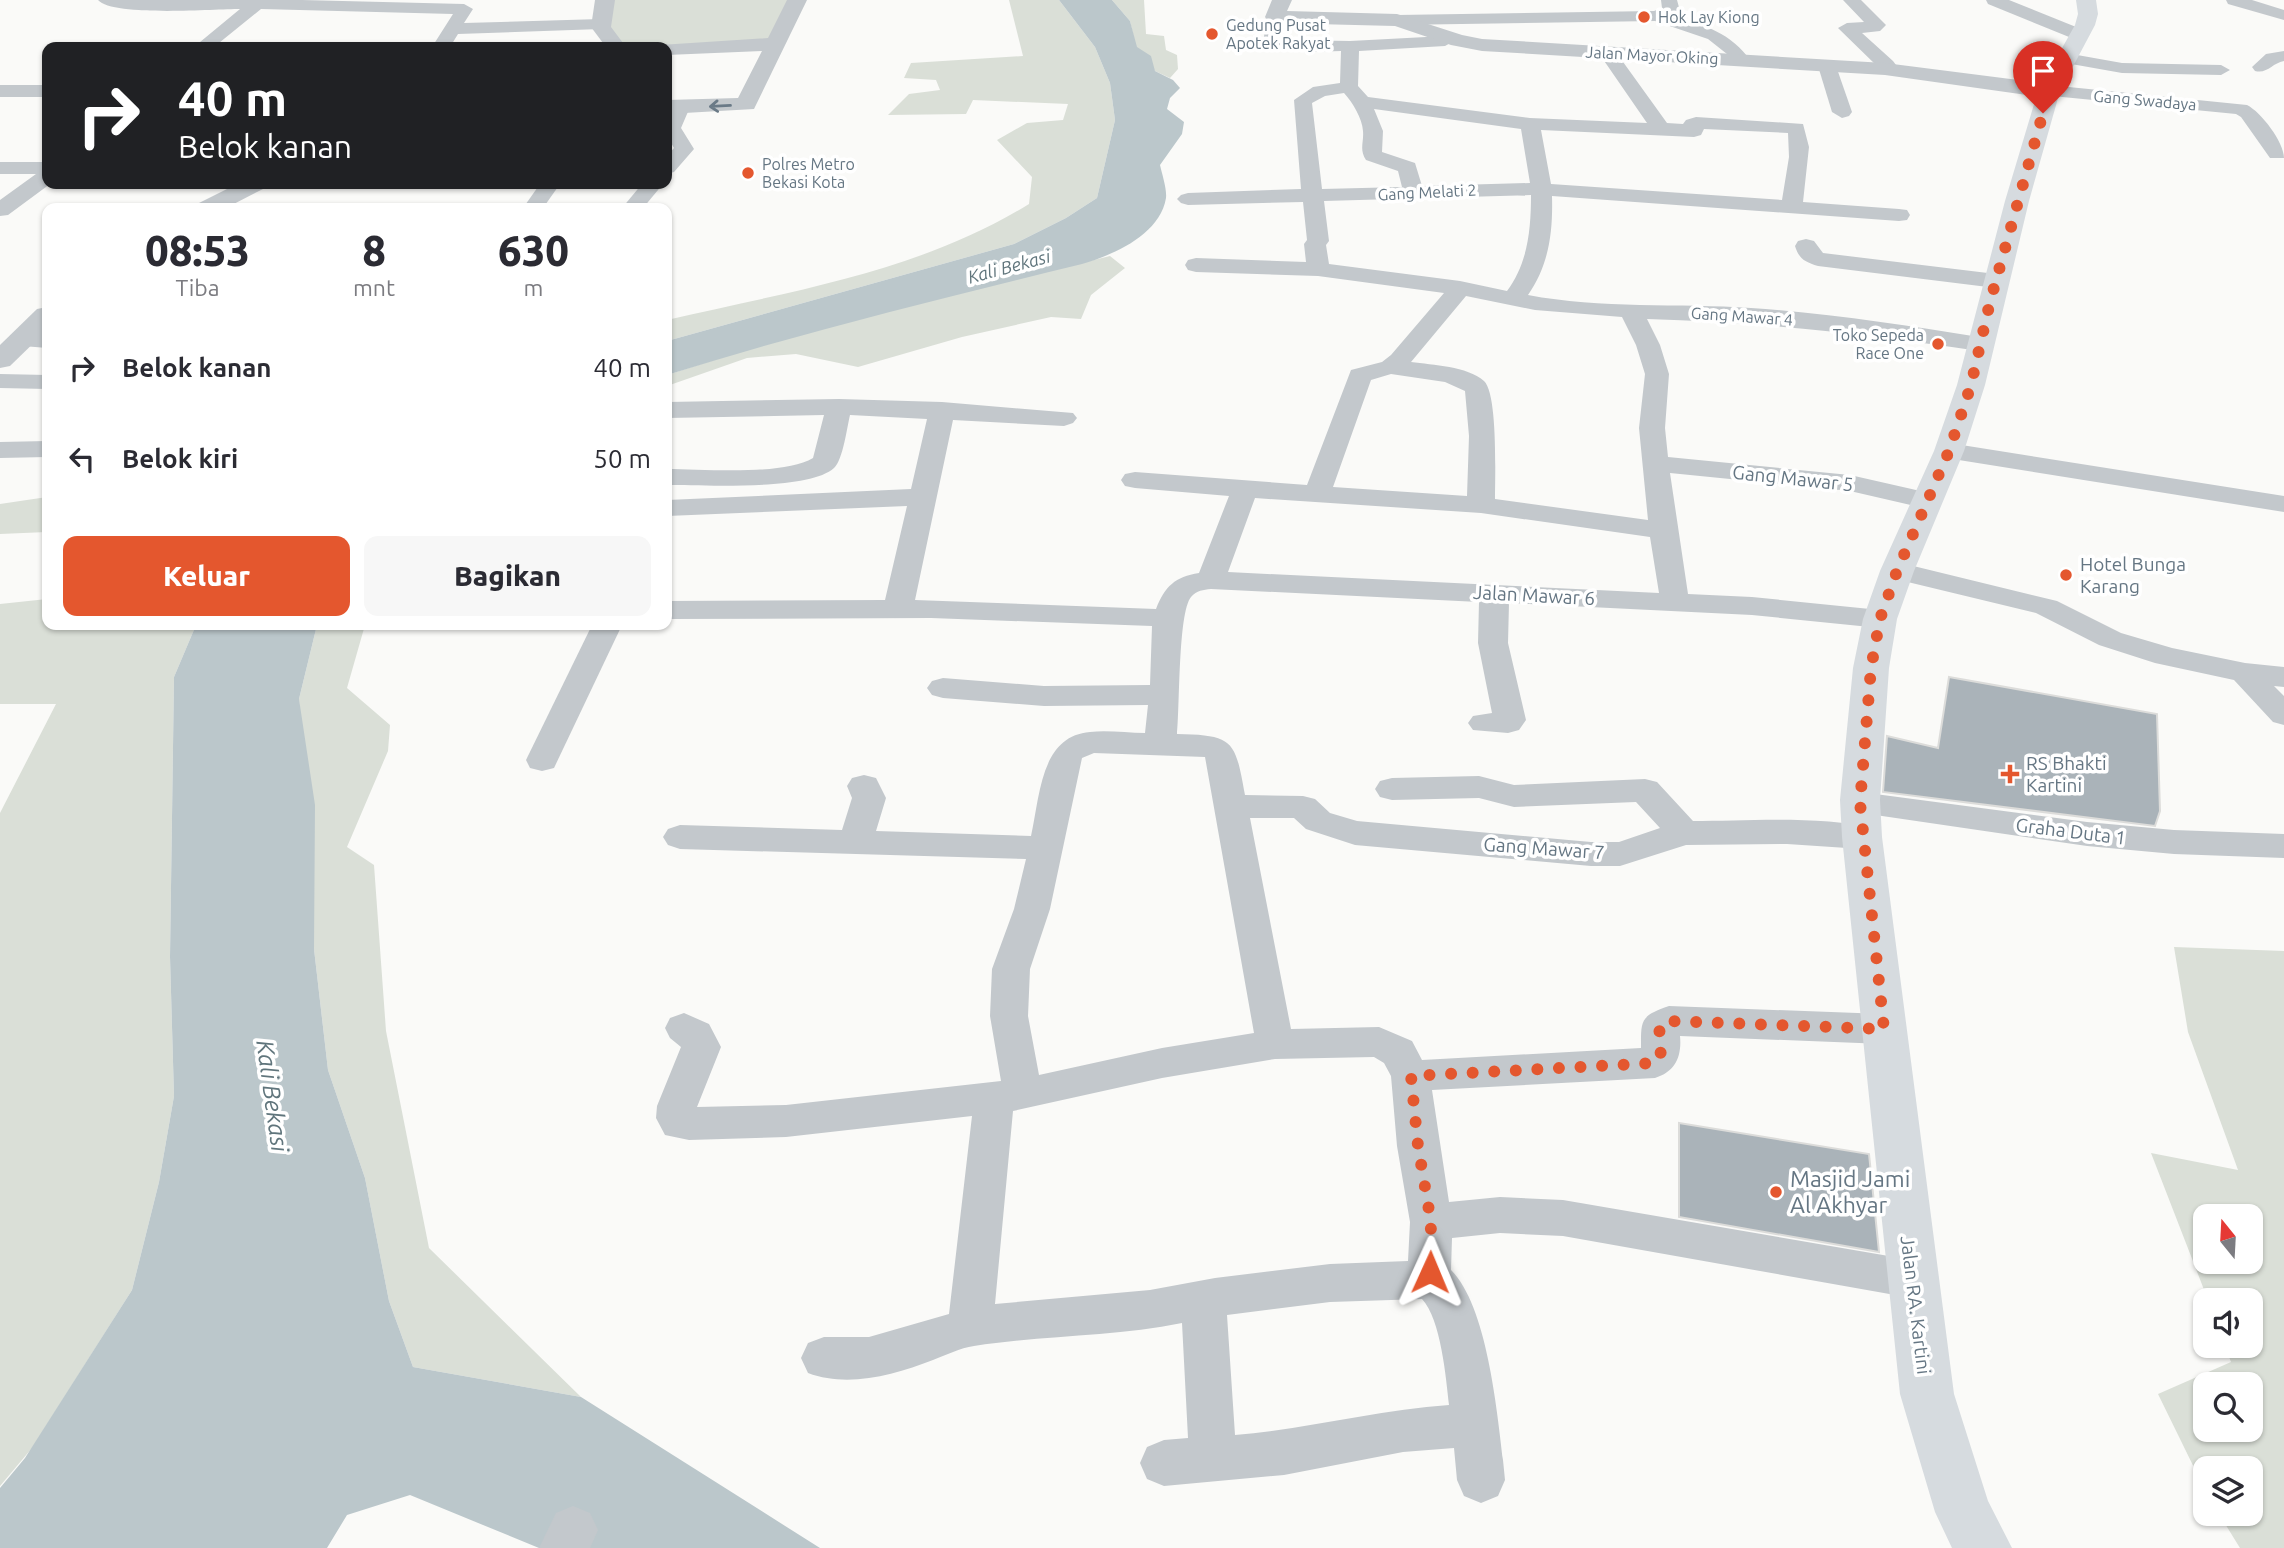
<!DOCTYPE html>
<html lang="id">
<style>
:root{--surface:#fff;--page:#f7f7f7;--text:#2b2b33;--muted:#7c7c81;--accent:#e4572e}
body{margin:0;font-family:Ubuntu,sans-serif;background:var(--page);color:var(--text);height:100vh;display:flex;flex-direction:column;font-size:26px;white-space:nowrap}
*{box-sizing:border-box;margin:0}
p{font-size:23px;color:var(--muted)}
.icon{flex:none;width:38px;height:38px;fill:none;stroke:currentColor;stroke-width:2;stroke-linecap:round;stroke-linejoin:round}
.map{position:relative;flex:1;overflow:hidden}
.details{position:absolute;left:42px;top:203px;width:630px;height:427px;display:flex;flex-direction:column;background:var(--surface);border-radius:14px;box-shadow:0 2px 5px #0004}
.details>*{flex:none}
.banner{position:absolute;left:42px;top:42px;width:630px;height:147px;border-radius:14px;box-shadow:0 2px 5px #0004;background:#202124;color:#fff;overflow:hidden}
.needle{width:46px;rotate:342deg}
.controls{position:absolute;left:2193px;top:1204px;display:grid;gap:14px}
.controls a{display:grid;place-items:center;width:70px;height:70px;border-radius:14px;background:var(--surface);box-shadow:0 2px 5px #0004;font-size:35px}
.pin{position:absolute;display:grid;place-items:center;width:60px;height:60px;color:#fff;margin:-72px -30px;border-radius:50% 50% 50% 0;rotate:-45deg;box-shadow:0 0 7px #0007}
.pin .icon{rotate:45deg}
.me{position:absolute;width:77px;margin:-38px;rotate:1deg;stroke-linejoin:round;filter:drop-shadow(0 0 5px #0008)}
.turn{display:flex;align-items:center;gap:24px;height:147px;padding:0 21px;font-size:32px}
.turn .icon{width:91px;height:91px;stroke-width:2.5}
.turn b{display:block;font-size:49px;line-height:60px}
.eta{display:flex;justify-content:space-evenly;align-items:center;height:119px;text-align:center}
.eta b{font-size:42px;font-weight:800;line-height:49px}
.cta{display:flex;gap:14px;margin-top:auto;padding:14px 21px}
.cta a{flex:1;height:80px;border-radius:14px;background:var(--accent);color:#fff;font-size:28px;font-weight:800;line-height:80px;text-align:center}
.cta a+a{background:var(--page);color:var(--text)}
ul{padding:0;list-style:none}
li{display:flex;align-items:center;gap:21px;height:91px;padding:0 21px}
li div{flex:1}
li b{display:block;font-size:26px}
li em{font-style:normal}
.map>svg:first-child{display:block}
.green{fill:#dadfd7;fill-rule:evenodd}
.water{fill:#bbc7cb}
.building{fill:#aab3b9;stroke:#dcdcda;stroke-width:2}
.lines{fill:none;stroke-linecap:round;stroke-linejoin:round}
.minor{fill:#c3c8cc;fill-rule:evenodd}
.tertiary{fill:#c3c8cc;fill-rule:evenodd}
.primary{fill:#d6dbdf;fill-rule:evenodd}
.oneway{stroke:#6a7a87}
.route{stroke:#e4572e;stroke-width:12;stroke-dasharray:0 21.6}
.poi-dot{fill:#e4572e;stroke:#fff;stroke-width:2.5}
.labels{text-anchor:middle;stroke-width:7;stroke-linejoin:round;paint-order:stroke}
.far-poi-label{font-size:16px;fill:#657683;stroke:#fff;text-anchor:start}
.far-street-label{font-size:16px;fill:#657683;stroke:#fff}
.far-water-label{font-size:18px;font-style:italic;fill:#60757c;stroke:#fff}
.street-label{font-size:19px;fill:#657683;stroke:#fff}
.poi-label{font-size:19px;fill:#657683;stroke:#fff;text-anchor:start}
.near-poi-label{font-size:23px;fill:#657683;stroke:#fff;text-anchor:start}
.near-water-label{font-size:24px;font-style:italic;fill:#60757c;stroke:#fff}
</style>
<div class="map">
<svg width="2284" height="1548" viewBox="0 0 2284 1548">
<rect width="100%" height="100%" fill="#fafaf8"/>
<g class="green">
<path d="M 605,0 L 797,0 L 775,44 L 667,49 L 616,47 L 601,27 Z"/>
<path d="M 1009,0 L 1059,0 L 1095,47 L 1110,83 L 1115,120 L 1097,198 L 1066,218 L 1014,244 L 667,341 L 667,320 C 791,291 919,272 1029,204 L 1032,177 L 997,140 L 1027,123 L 1063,120 L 1068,104 L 973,100 L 966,114 L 888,115 L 909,94 L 940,90 L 936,80 L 904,78 L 911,63 L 1023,56 Z"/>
<path d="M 1112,0 L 1144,0 L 1146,34 L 1164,36 L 1166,50 L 1177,55 L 1178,69 L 1170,78 L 1155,71 L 1136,47 L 1130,21 Z"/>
<path d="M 1110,256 L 1125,268 L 1091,295 L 1081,319 L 1051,317 L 962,337 L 858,367 L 796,354 L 747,358 L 667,386 L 667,375 L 767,343 L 901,307 Z"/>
<path d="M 47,497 L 47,532 L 0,534 L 0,504 Z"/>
<path d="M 47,599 L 47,625 L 196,625 L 174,677 L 170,957 L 174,1096 L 159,1182 L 132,1290 L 32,1448 L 0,1486 L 0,813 L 56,704 L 0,704 L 0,604 Z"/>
<path d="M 317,625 L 365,625 L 347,688 L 390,725 L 388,751 L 347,847 L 374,865 L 386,1031 L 429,1248 L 581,1397 L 413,1367 L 389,1301 L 365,1178 L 328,1070 L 314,949 L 299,699 Z"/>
<path d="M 2174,947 L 2284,951 L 2284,1548 L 2240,1548 L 2219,1514 L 2250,1514 L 2250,1468 L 2205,1468 L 2205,1490 L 2158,1394 L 2231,1362 L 2225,1346 L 2250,1346 L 2250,1300 L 2208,1300 L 2151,1153 L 2238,1170 L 2188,1032 ZM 2205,1216 L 2250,1216 L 2250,1262 L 2205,1262 ZM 2205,1384 L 2250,1384 L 2250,1430 L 2205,1430 Z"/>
</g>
<g class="water">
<path d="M 1059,0 L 1112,0 L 1130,21 L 1137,47 L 1151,56 L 1155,71 L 1173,80 L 1180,88 L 1170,98 L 1167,109 L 1184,122 L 1182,134 L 1160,165 C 1162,174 1167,189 1166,198 C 1160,235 1113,255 1082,264 C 943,298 804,332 667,375 L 667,341 L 1014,244 L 1066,218 L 1097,198 L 1115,120 L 1110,83 L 1095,47 Z"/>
<path d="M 196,625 L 317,625 L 299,699 L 315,805 L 314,949 L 328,1070 L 365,1178 L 389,1301 L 413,1367 L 581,1397 L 820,1548 L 539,1548 L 410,1495 L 347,1515 L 327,1548 L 0,1548 L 0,1488 L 25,1458 L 132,1290 L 159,1182 L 174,1096 L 170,957 L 174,677 Z"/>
</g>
<g class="building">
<path d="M 1949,677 L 2157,714 L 2160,811 L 2155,826 L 1883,792 L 1887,736 L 1938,748 Z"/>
<path d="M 1679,1123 L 1869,1154 L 1879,1252 L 1679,1217 Z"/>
</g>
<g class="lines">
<g class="minor">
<path d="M 98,0 L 302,0 L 464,4 L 473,9 L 464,23 L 601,19 L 610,24 L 601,29 L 458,34 L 450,47 L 432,47 L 453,14 L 261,9 L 214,47 L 194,47 L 240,9 C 213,9 113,17 98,0 Z"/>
<path d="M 1661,0 L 1677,0 L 1680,11 L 1673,16 C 1705,25 1731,33 1751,61 L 1748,65 L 1736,65 L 1727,54 L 1708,39 L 1655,21 L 1397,25 L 1388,20 L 1397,15 L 1654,11 L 1662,8 Z"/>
<path d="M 1843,0 L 1861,0 L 1886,25 L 1880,31 L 1862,33 L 1893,61 L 1896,65 L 1891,73 L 1879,73 L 1877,66 L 1838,28 L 1847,23 L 1864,22 Z"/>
<path d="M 1986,0 L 2009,0 L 2086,31 L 2089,35 L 2086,39 L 2074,39 L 1988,4 Z"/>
<path d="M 2226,0 L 2252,0 L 2284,10 L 2284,20 L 2228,4 Z"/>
<path d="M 1275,12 L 1284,17 L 1282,36 L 1287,40 L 1350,41 L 1445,36 L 1454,41 L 1445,46 L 1359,51 L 1358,86 L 1368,97 L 1530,118 L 1647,123 L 1598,52 L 1607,47 L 1613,48 L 1667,123 L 1683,124 L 1686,120 L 1696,117 L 1803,124 L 1809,147 L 1803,202 L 1899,209 L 1907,210 L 1910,215 L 1907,220 L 1899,221 L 1552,196 C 1553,232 1549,265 1528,295 C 1601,309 1678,303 1751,308 C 1828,313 1903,325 1979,337 L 1988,339 L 1991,344 L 1988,349 L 1979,351 C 1867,334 1760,322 1647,319 L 1660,345 L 1669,374 L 1665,428 L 1668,457 L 1850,475 L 1938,495 L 1942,501 L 1938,507 L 1928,509 L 1850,491 L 1670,473 L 1688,594 L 1752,597 L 1880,610 L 1891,613 L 1895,619 L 1891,625 L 1880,628 L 1752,615 L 1509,603 L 1508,643 L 1526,720 L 1519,730 L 1508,733 L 1473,730 L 1468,723 L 1473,716 L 1492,713 L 1478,643 L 1479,602 L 1211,589 C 1203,590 1197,590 1191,597 C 1178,613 1180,706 1177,734 C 1235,735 1235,741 1245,795 L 1303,796 L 1315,799 L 1330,813 L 1357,821 L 1591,842 L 1619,842 L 1660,828 L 1636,802 L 1514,807 L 1479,798 L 1392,800 L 1380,797 L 1375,789 L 1380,781 L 1392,778 L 1479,776 L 1514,785 L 1645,779 L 1657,782 L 1693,821 C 1746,821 1824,815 1874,829 L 1879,837 L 1874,845 L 1862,849 L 1787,844 L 1686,845 L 1620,866 L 1591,866 L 1355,845 L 1306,829 L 1294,818 L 1250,818 L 1291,1029 L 1379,1027 L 1412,1041 L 1422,1060 L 1641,1048 C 1641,1020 1640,1016 1669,1006 L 1884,1014 L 1898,1019 L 1903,1029 L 1898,1039 L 1884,1044 L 1680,1036 C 1682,1057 1675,1072 1655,1078 L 1432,1090 L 1449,1202 L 1500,1197 L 1563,1200 L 1912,1260 L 1928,1266 L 1934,1279 L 1928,1292 L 1912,1298 L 1563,1236 L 1500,1233 L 1452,1238 L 1451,1270 C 1487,1306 1497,1410 1503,1460 L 1505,1480 L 1498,1496 L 1481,1503 L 1464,1496 L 1457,1480 L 1454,1448 L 1403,1452 L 1284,1475 L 1164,1486 L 1147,1479 L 1140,1463 L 1147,1447 L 1164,1440 L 1188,1438 L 1182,1323 C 1114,1337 1043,1335 974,1346 C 960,1348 946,1355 933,1360 C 894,1375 848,1388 808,1373 L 801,1358 L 808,1343 L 824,1337 L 869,1337 L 949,1314 L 972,1116 L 786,1137 L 689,1140 L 665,1135 L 656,1118 L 657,1106 L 681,1047 L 670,1038 L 665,1028 L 670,1018 L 684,1013 L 709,1024 L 721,1047 L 697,1107 L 786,1105 L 1001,1081 L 990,1016 L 992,969 L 1014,909 L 1026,859 L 680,849 L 668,845 L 663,837 L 668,829 L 680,825 L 842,830 L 852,798 L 847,786 L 852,778 L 864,775 L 876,778 L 886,798 L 876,831 L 1031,836 C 1040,797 1040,736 1090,732 C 1108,730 1127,733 1145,733 L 1148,705 L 1044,706 L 943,698 L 932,695 L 927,688 L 932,681 L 943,678 L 1044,686 L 1150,685 L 1152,626 L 931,618 L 667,619 L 667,601 L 885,600 L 907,506 L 667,516 L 667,500 L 911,489 L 927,419 L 850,415 C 847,427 843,460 834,468 C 809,491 703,485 667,485 L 667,469 C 704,469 783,476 813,458 L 824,415 L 667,418 L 667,402 L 839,399 L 942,402 L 1073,413 L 1077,418 L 1073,423 L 1064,426 L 953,420 L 915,600 L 1156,609 C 1165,586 1175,577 1199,573 L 1229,496 L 1135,488 L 1125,486 L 1121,480 L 1125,474 L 1135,472 L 1307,485 L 1351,370 L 1382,362 L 1391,355 L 1444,293 L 1318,276 L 1196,272 L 1188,270 L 1185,265 L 1188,260 L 1196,258 L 1306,262 L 1304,244 L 1307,240 L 1303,202 L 1188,205 L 1181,203 L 1177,199 L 1181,195 L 1188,193 L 1301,189 L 1294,100 L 1313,87 L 1340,83 L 1341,51 C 1317,51 1279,58 1264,37 L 1266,17 ZM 1344,93 C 1353,103 1362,118 1363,131 C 1364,143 1359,149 1366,160 L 1398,171 L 1402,187 L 1322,189 L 1312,103 L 1325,96 ZM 1374,109 L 1521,129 L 1530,183 L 1422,186 L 1415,163 L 1382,152 L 1383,131 ZM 1704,129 L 1788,133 L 1789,157 L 1782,200 L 1551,184 L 1541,130 L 1694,137 L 1701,135 ZM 1531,195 C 1531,229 1528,263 1507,291 L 1460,281 L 1329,264 L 1326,245 L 1329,241 L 1324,201 ZM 1466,296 L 1535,310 L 1622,317 L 1636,345 L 1645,374 L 1639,428 L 1648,520 L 1495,499 C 1495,477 1498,394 1484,381 C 1467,366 1433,365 1411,362 ZM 1391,374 L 1445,382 L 1465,391 L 1469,436 L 1467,496 L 1333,487 L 1371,380 ZM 1255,498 L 1481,513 L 1650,537 L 1659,593 L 1228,572 ZM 1094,753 L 1205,757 L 1254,1033 L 1162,1048 L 1039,1075 L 1028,1016 L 1030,969 L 1050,909 L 1082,758 ZM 1374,1057 L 1384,1063 L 1391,1076 L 1397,1146 L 1410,1222 L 1408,1261 L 1330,1264 L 1215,1278 L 1150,1290 L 995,1304 L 1013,1111 L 1162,1078 L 1275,1059 ZM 1422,1299 C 1441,1319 1446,1378 1449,1405 C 1377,1410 1307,1429 1235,1435 L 1227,1315 L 1330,1302 Z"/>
<path d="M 2284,51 L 2284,61 C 2272,63 2268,74 2255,71 L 2252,67 L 2266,54 Z"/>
<path d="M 2066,53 L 2122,63 L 2221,65 L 2230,70 L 2221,75 L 2122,73 L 2060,62 L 2057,58 Z"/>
<path d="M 1827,61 L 1836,66 L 1852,112 L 1849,116 L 1842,118 L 1832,112 L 1818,66 Z"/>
<rect x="0" y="85" width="47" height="12"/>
<path d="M 2049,85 L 2247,105 C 2261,112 2284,142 2284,158 L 2270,158 L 2241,117 L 2236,114 L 2042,95 L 2040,91 L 2042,87 Z"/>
<path d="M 680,101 L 690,107 L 681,128 L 694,149 L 674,172 L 667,174 L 667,156 L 674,148 C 665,134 664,118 673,103 Z"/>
<path d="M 0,162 L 47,162 L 47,184 L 50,184 L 8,215 L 0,216 L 0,200 L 36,174 L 0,174 Z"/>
<path d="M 540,184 L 560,184 L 543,208 L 523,208 Z"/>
<path d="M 642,184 L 663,184 L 643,208 L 622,208 Z"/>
<path d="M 1806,239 L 1814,241 L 1823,253 L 1996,274 L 2004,276 L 2007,281 L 2004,286 L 1996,288 L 1818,266 C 1805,262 1799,259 1795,246 L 1798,241 Z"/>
<path d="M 19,333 L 47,334 L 47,348 L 11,345 L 7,340 L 11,335 Z"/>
<path d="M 0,374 L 47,375 L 47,389 L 0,388 Z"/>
<path d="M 47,441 L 47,457 L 0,458 L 0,442 Z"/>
<path d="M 1949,443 L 2284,496 L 2284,512 L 1940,457 L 1936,451 L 1940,445 Z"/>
<path d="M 1897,562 L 2057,601 L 2121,633 L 2172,648 L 2245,663 L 2284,667 L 2284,687 L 2274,686 L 2284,696 L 2284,725 L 2273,722 L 2234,680 L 2155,663 L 2099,645 L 2036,613 L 1887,577 L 1883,571 L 1887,565 Z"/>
<path d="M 592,625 L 622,625 L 554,768 L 542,771 L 530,768 L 526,760 Z"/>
<path d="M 1860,792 L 2087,822 L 2174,830 L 2284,834 L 2284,858 L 2174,854 L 2087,846 L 1848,811 L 1843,803 L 1848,795 Z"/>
<path d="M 573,1506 L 590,1513 L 598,1530 L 590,1548 L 539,1548 L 556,1513 Z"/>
</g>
<g class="tertiary">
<path d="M 595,0 L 615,0 L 611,27 L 626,47 L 606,47 L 591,27 Z"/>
<path d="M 787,0 L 807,0 L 754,109 L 667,114 L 667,100 L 738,98 L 762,51 L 667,55 L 667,47 L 658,47 L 660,45 L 768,38 Z"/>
<path d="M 1272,0 L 1292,0 L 1287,11 L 1397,14 L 1462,35 L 1482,39 L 1885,63 L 2049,84 L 2057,86 L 2060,91 L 2057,96 L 2049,98 L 1885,75 L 1482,51 L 1451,45 L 1395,26 L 1275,23 L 1268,21 L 1265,17 Z"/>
<path d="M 237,184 L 267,184 L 263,189 L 226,208 L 196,208 L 199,203 Z"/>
<path d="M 47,307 L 47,330 L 10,366 L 0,368 L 0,345 L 37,309 Z"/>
</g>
<path class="primary" d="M 2076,0 L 2096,0 L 2098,14 L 2095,25 L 2060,91 L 2029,201 L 1985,385 L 1964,451 L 1914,571 L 1897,619 L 1889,668 L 1880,800 L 1882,837 L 1954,1394 L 1988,1501 L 2012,1548 L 1952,1548 L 1935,1512 L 1900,1394 L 1842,837 L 1840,800 L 1853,668 L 1863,619 L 1880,571 L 1934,451 L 1957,385 L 2005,201 L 2038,91 L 2075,25 L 2078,14 Z"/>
</g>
<defs><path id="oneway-shaft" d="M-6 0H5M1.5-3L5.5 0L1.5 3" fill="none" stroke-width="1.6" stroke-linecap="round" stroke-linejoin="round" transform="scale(1.75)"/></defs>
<use class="oneway" href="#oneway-shaft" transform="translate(720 106) rotate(177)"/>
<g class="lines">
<path class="route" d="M 1430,1272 L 1431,1222 L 1418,1146 L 1411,1076 L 1655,1063 C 1665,1054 1660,1039 1659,1027 L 1669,1021 L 1884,1029 L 1860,803 L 1871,668 L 1880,619 L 1897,571 L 1949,451 L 1971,385 L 1990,302 L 2043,113"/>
</g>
<g class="poi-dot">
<circle cx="1644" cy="17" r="7"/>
<circle cx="1212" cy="34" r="7"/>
<circle cx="748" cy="173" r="7"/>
<circle cx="1938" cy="344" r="7"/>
<circle cx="2066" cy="575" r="7"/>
<path d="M2006.5 763.5h7v7h7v7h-7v7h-7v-7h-7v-7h7z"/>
<circle cx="1776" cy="1192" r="7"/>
</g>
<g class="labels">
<g class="far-poi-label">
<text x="1658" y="23">Hok Lay Kiong</text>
<text x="1226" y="31">Gedung Pusat<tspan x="1226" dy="18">Apotek Rakyat</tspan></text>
<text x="762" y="170">Polres Metro<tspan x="762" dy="18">Bekasi Kota</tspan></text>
<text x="1924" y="341" text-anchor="end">Toko Sepeda<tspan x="1924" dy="18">Race One</tspan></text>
</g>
<g class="far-street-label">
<text transform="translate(1652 55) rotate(3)" y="6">Jalan Mayor Oking</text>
<text transform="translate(2145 100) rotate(5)" y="6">Gang Swadaya</text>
<text transform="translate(1427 192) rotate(-3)" y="6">Gang Melati 2</text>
<text transform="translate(1742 316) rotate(4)" y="6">Gang Mawar 4</text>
</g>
<g class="far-water-label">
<text transform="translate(1009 267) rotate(-15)" y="6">Kali Bekasi</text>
</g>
<g class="street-label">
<text transform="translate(1793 478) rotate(6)" y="7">Gang Mawar 5</text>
<text transform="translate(1534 595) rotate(3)" y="7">Jalan Mawar 6</text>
<text transform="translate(2071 831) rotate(7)" y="7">Graha Duta 1</text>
<text transform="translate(1544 848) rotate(4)" y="7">Gang Mawar 7</text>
<text transform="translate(1916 1305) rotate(83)" y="7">Jalan RA. Kartini</text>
</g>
<g class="poi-label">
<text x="2080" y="571">Hotel Bunga<tspan x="2080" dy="22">Karang</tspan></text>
<text x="2026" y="770">RS Bhakti<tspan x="2026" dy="22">Kartini</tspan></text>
</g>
<g class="near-poi-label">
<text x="1790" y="1187">Masjid Jami<tspan x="1790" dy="26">Al Akhyar</tspan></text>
</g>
<g class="near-water-label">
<text transform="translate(272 1096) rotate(82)" y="8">Kali Bekasi</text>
</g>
</g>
</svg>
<div class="controls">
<a><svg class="needle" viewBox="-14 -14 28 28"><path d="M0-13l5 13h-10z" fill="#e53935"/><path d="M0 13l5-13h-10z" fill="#7c7c81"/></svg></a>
<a><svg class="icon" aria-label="sound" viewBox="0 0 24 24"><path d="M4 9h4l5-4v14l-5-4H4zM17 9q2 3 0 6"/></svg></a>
<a><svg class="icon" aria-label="search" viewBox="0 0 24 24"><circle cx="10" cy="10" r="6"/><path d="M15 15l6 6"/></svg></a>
<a><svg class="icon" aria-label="layers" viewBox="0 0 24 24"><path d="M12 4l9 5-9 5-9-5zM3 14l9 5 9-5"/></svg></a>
</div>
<div class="pin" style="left:2043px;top:113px;background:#d93025"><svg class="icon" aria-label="arrive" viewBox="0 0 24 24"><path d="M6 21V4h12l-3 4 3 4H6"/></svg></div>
<svg class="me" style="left:1430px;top:1272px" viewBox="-20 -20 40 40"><path d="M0-17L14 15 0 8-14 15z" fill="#e4572e" stroke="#fff" stroke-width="4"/></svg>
<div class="banner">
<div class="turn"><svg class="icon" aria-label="right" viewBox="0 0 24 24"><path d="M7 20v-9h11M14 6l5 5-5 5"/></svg><div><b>40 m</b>Belok kanan</div></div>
</div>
<section class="details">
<div class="eta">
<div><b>08:53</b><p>Tiba</p></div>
<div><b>8</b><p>mnt</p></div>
<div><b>630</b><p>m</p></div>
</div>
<ul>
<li><svg class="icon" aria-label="right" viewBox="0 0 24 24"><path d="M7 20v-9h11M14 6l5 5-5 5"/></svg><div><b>Belok kanan</b></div><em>40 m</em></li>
<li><svg class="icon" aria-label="left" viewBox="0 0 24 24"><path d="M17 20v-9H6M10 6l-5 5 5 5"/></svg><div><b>Belok kiri</b></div><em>50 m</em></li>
</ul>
<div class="cta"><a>Keluar</a><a>Bagikan</a></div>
</section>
</div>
